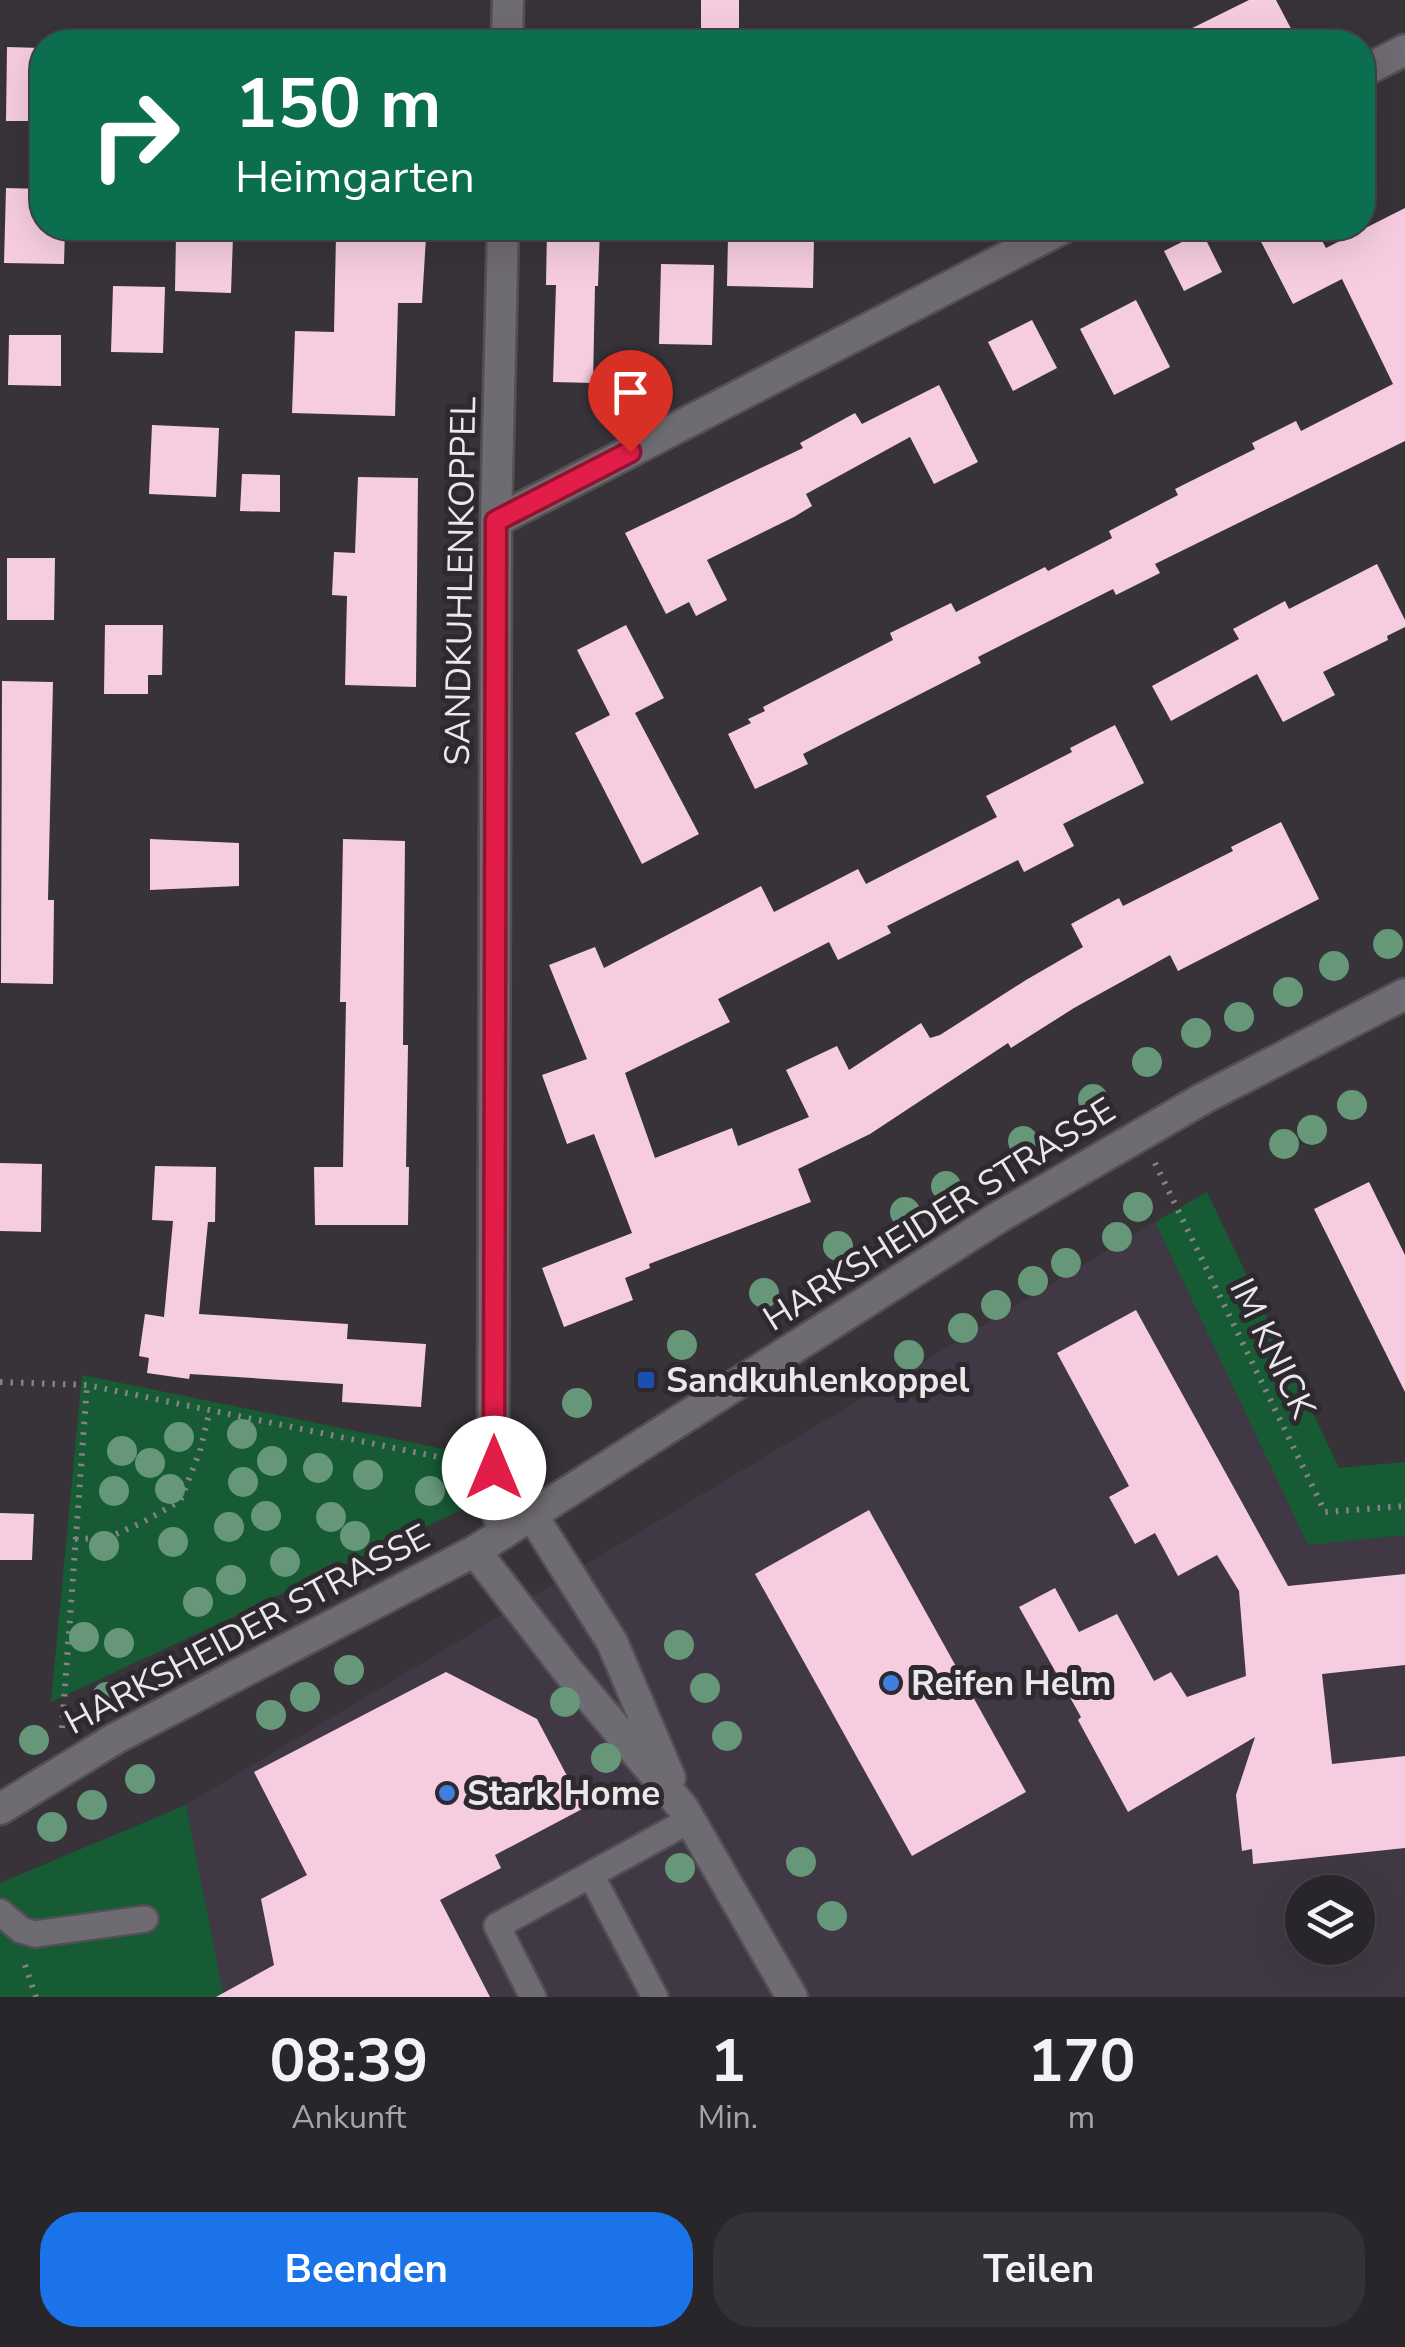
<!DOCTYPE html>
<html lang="de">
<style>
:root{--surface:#29262b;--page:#353237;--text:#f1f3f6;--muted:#a5a5a9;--line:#454347;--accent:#1a73e8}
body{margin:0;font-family:"Nunito Sans",sans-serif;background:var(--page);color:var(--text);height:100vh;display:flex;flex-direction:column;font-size:38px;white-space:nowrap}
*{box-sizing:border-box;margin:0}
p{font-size:32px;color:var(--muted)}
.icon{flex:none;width:55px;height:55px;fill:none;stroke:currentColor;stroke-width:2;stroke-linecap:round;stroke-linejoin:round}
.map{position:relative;height:1997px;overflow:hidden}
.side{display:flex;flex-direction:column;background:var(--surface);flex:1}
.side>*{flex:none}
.banner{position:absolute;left:30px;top:30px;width:1345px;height:210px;border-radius:40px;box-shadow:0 10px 40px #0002,0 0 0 2px var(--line);background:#0b6e4f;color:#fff;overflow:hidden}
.buttons{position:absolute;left:1285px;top:1875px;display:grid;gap:20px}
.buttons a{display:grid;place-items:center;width:90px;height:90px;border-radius:50%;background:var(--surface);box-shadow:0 10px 40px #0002,0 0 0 2px var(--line);font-size:50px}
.pin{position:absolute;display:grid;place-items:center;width:85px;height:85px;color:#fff;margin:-102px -42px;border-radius:50% 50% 50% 0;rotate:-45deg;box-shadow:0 0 10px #0007}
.pin .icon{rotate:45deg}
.me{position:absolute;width:110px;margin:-55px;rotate:0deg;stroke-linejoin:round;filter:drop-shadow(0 0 8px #0008)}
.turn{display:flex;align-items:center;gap:35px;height:210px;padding:0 40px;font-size:45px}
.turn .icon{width:130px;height:130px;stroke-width:2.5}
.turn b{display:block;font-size:70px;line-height:85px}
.eta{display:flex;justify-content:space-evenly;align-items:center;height:170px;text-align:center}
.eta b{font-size:60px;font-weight:700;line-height:70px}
.cta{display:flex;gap:20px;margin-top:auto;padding:20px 40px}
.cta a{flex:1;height:115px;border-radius:40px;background:var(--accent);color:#fff;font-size:40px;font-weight:700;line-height:115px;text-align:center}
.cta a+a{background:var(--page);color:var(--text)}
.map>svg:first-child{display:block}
.built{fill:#403945;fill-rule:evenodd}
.green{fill:#175b35}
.building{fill:#f6cce1}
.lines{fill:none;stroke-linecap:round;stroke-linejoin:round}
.service-casing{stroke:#535055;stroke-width:30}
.minor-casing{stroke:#535055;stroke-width:35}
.secondary-casing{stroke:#535055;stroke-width:35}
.path{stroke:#858186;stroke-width:6;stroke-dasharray:2.5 8;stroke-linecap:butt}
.service{stroke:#6f6b72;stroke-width:25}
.minor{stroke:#6f6b72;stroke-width:30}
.secondary{stroke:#6f6b72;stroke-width:30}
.tree{fill:#669778}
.route-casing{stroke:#92132f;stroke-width:25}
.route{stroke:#e11d48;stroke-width:18}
.transit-dot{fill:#1a4fb4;stroke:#2d292f;stroke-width:4}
.shop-dot{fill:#3f7fe0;stroke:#2d292f;stroke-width:4}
.labels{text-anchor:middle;stroke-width:10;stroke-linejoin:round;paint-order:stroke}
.street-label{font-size:35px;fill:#ebe8ec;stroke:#2d292f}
.poi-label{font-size:35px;font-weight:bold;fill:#ebe8ec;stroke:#2d292f;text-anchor:start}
</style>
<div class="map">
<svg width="1405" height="1997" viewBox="0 0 1405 1997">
<rect width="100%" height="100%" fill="#373339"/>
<path class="built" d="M 1155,1222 L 1308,1544 L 1405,1535 L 1405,1997 L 224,1997 L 186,1805 ZM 1302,1892 L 1358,1892 L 1358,1948 L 1302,1948 Z"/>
<g class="green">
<path d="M 1207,1192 L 1339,1468 L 1405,1462 L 1405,1535 L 1308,1545 L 1155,1222 Z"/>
<path d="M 82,1375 L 463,1453 L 468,1507 L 51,1702 Z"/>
<path d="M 186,1805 L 224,1997 L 0,1997 L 0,1883 Z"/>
</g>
<g class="building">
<rect x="701" y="0" width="38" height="42"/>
<path d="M 1249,0 L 1276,0 L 1298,42 L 1164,42 Z"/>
<path d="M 7,47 L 42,48 L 42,121 L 6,121 Z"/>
<path d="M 6,188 L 42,189 L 42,228 L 65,228 L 64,264 L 4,263 Z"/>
<path d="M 1405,208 L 1405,441 L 1155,564 L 1160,573 L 1116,595 L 1113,589 L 978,657 L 981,663 L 803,754 L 808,764 L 755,789 L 728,734 L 751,723 L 748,719 L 765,711 L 763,707 L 893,640 L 890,633 L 951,603 L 956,612 L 1045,567 L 1048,571 L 1112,538 L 1109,531 L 1178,495 L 1175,489 L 1255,449 L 1252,443 L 1296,421 L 1301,431 L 1393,384 L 1342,279 L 1293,304 L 1254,228 L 1315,228 L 1326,248 Z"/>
<path d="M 376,228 L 423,228 L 423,237 L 426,237 L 422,303 L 398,303 L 395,416 L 292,413 L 295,331 L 334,332 L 336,235 L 375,236 Z"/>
<path d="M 547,228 L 600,228 L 598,286 L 595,286 L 593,383 L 553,382 L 556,285 L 546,285 Z"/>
<path d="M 1202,232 L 1222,272 L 1184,291 L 1164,251 Z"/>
<path d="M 176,235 L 233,236 L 231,293 L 175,291 Z"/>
<path d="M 728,237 L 814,239 L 813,288 L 727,286 Z"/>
<path d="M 661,264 L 714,265 L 712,345 L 659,344 Z"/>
<path d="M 113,286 L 165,287 L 163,353 L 111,352 Z"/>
<path d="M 1136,300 L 1170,367 L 1114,395 L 1080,329 Z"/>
<path d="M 1032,320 L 1057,368 L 1013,391 L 988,342 Z"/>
<path d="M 9,335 L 61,335 L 61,386 L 8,385 Z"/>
<path d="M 939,385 L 978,462 L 934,484 L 910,437 L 806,494 L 812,506 L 794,517 L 707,560 L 727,600 L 696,616 L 689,602 L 666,614 L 625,533 L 803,448 L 800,443 L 855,413 L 862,424 Z"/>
<path d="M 152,425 L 219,428 L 216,497 L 149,494 Z"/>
<path d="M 242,474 L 280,475 L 280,512 L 240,511 Z"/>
<path d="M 358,477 L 418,478 L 416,687 L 345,685 L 347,596 L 332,595 L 334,552 L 355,553 Z"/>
<path d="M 7,558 L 55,558 L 54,620 L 7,620 Z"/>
<path d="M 1377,564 L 1405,620 L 1405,627 L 1387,636 L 1388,640 L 1323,672 L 1335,695 L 1283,722 L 1257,674 L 1171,721 L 1152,686 L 1239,639 L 1233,629 L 1285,601 L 1289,609 Z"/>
<path d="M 105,625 L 163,625 L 162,675 L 148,675 L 148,694 L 104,694 Z"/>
<path d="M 626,625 L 664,698 L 635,713 L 699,834 L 642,864 L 575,733 L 610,715 L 577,650 Z"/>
<path d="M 2,681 L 53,682 L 48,900 L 54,900 L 53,984 L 1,983 Z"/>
<path d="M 1115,725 L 1144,783 L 1063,824 L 1074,846 L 1024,872 L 1018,860 L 887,926 L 891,933 L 838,960 L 829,942 L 718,999 L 730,1022 L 625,1073 L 655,1158 L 732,1128 L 738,1146 L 809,1117 L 786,1070 L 837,1046 L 849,1070 L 921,1023 L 930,1038 L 940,1035 L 1026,980 L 1083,947 L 1071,924 L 1119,898 L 1123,906 L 1233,851 L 1231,847 L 1281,822 L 1319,899 L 1178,971 L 1170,955 L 1074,1008 L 1011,1048 L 1008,1043 L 870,1134 L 798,1169 L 811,1202 L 649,1264 L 650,1268 L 625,1278 L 633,1300 L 564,1327 L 542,1268 L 632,1233 L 594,1134 L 567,1144 L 542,1075 L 587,1059 L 549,965 L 595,947 L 604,968 L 761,886 L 774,912 L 858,869 L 866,884 L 997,817 L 986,796 L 1072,752 L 1070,748 Z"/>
<path d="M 150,839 L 239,843 L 239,886 L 150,890 Z"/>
<path d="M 343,839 L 405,841 L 403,1045 L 408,1045 L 406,1167 L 409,1167 L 408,1225 L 315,1225 L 314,1167 L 343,1167 L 346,1002 L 340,1002 Z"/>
<path d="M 0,1163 L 42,1164 L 41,1232 L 0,1231 Z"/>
<path d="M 155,1166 L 216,1167 L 215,1222 L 208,1222 L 199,1314 L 348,1324 L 347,1339 L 426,1344 L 421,1407 L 342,1402 L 343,1384 L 190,1374 L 189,1379 L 147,1373 L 149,1358 L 139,1356 L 145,1314 L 164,1317 L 173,1221 L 152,1220 Z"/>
<path d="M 1369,1182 L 1405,1255 L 1405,1392 L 1314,1209 Z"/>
<path d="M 1136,1310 L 1288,1586 L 1405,1574 L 1405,1665 L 1322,1674 L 1332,1764 L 1405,1756 L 1405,1848 L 1253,1864 L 1252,1849 L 1242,1851 L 1236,1795 L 1255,1737 L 1128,1812 L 1078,1720 L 1081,1717 L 1019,1607 L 1055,1588 L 1079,1632 L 1117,1614 L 1154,1681 L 1171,1672 L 1187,1697 L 1246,1676 L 1239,1591 L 1217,1555 L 1178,1576 L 1155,1533 L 1135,1544 L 1109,1497 L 1129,1486 L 1057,1353 Z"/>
<path d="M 869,1510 L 1026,1792 L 912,1856 L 755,1574 Z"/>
<path d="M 0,1513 L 34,1514 L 32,1560 L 0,1560 Z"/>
<path d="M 446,1672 L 537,1719 L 584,1808 L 495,1855 L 501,1868 L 440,1900 L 490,1997 L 216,1997 L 274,1965 L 261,1899 L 307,1875 L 254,1772 Z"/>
</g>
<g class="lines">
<g class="service-casing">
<g id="service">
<path d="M 591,1875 L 655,1997"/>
<path d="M 0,1912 L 21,1930 L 35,1934 L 145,1919"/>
<path d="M 533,1997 L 497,1926 L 690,1820"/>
</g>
</g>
<g class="minor-casing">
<g id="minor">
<path d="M 507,42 L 508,0"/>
<path d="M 1362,72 L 1405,50"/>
<path d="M 503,228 L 496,521 L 493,1468 L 494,1502 L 504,1533"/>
<path d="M 496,521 L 1063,228"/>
<path d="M 532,1515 L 612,1642 L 670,1778"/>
<path d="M 475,1551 L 567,1670 L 683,1808 L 792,1997"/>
</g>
</g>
<g class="secondary-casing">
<path id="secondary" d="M 0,1809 L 116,1738 L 475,1551 L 999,1217 L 1204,1098 L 1405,994"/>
</g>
<g class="path">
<path d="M 1155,1163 L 1325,1512 L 1405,1506"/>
<path d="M 0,1382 L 87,1385 L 458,1461"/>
<path d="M 75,1539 L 107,1538 L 143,1522 L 180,1501 L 200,1451 L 210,1410"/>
<path d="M 62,1728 L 87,1385"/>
<path d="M 25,1965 L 36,1997"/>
</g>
<use href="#service" class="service"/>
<use href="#minor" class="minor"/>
<use href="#secondary" class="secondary"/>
</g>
<g class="tree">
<circle cx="1388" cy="944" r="15"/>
<circle cx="1334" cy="966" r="15"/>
<circle cx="1288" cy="992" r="15"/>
<circle cx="1239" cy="1017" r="15"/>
<circle cx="1196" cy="1033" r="15"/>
<circle cx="1147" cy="1062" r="15"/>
<circle cx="1093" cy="1099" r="15"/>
<circle cx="1352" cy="1105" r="15"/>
<circle cx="1312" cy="1130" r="15"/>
<circle cx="1023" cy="1141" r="15"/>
<circle cx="1284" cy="1144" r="15"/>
<circle cx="946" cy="1186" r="15"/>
<circle cx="1138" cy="1207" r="15"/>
<circle cx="905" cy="1212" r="15"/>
<circle cx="1117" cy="1237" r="15"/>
<circle cx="838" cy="1246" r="15"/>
<circle cx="1066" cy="1263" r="15"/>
<circle cx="1033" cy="1281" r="15"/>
<circle cx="764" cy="1293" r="15"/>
<circle cx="996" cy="1305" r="15"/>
<circle cx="963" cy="1328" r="15"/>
<circle cx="682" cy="1345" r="15"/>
<circle cx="909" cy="1355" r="15"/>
<circle cx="577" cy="1403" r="15"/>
<circle cx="242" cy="1434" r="15"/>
<circle cx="179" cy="1437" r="15"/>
<circle cx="122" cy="1451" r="15"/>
<circle cx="272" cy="1461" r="15"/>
<circle cx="150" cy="1463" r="15"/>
<circle cx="318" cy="1468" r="15"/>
<circle cx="368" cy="1475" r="15"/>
<circle cx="243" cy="1482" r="15"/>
<circle cx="170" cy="1489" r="15"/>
<circle cx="114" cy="1491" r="15"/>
<circle cx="430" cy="1491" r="15"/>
<circle cx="266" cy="1516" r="15"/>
<circle cx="331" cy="1517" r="15"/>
<circle cx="229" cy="1527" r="15"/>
<circle cx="355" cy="1536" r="15"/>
<circle cx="173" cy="1542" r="15"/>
<circle cx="104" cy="1546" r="15"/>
<circle cx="285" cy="1562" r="15"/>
<circle cx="231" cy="1580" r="15"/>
<circle cx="198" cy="1602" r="15"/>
<circle cx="84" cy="1637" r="15"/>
<circle cx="119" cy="1643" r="15"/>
<circle cx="679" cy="1645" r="15"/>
<circle cx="349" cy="1670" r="15"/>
<circle cx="705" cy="1688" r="15"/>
<circle cx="107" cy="1697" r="15"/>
<circle cx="305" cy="1697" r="15"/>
<circle cx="565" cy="1702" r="15"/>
<circle cx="271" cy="1715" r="15"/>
<circle cx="727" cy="1736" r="15"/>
<circle cx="34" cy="1740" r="15"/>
<circle cx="606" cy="1758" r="15"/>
<circle cx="140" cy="1779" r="15"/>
<circle cx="92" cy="1805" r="15"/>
<circle cx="52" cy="1827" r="15"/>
<circle cx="801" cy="1862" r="15"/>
<circle cx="680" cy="1868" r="15"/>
<circle cx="832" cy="1916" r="15"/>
</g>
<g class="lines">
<g class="route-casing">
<path id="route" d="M 494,1468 L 496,521 L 630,452"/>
</g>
<use href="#route" class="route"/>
</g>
<rect class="transit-dot" x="636" y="1370" width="20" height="20" rx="5"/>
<g class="shop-dot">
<circle cx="891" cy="1683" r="10"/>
<circle cx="447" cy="1793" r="10"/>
</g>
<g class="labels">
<g class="street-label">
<text transform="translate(460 581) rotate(-89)" y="12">SANDKUHLENKOPPEL</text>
<text transform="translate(939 1214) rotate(-32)" y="12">HARKSHEIDER STRASSE</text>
<text transform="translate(1273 1348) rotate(64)" y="12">IM KNICK</text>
<text transform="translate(247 1629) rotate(-28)" y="12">HARKSHEIDER STRASSE</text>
</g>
<g class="poi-label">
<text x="666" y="1392">Sandkuhlenkoppel</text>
<text x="911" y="1695">Reifen Helm</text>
<text x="467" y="1805">Stark Home</text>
</g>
</g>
</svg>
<div class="buttons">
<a><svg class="icon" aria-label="layers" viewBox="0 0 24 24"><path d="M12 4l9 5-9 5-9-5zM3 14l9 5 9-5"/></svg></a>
</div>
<div class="pin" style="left:630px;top:452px;background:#d93025"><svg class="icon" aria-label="arrive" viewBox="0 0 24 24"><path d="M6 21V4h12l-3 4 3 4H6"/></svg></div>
<svg class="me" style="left:494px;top:1468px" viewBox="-20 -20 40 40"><circle r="19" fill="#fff"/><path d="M0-13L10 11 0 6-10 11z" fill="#e11d48"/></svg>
<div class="banner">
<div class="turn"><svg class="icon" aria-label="right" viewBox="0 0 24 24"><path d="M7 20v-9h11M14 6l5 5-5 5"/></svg><div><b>150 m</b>Heimgarten</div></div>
</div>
</div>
<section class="side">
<div class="eta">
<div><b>08:39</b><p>Ankunft</p></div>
<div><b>1</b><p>Min.</p></div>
<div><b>170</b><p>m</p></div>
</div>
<div class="cta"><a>Beenden</a><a>Teilen</a></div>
</section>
